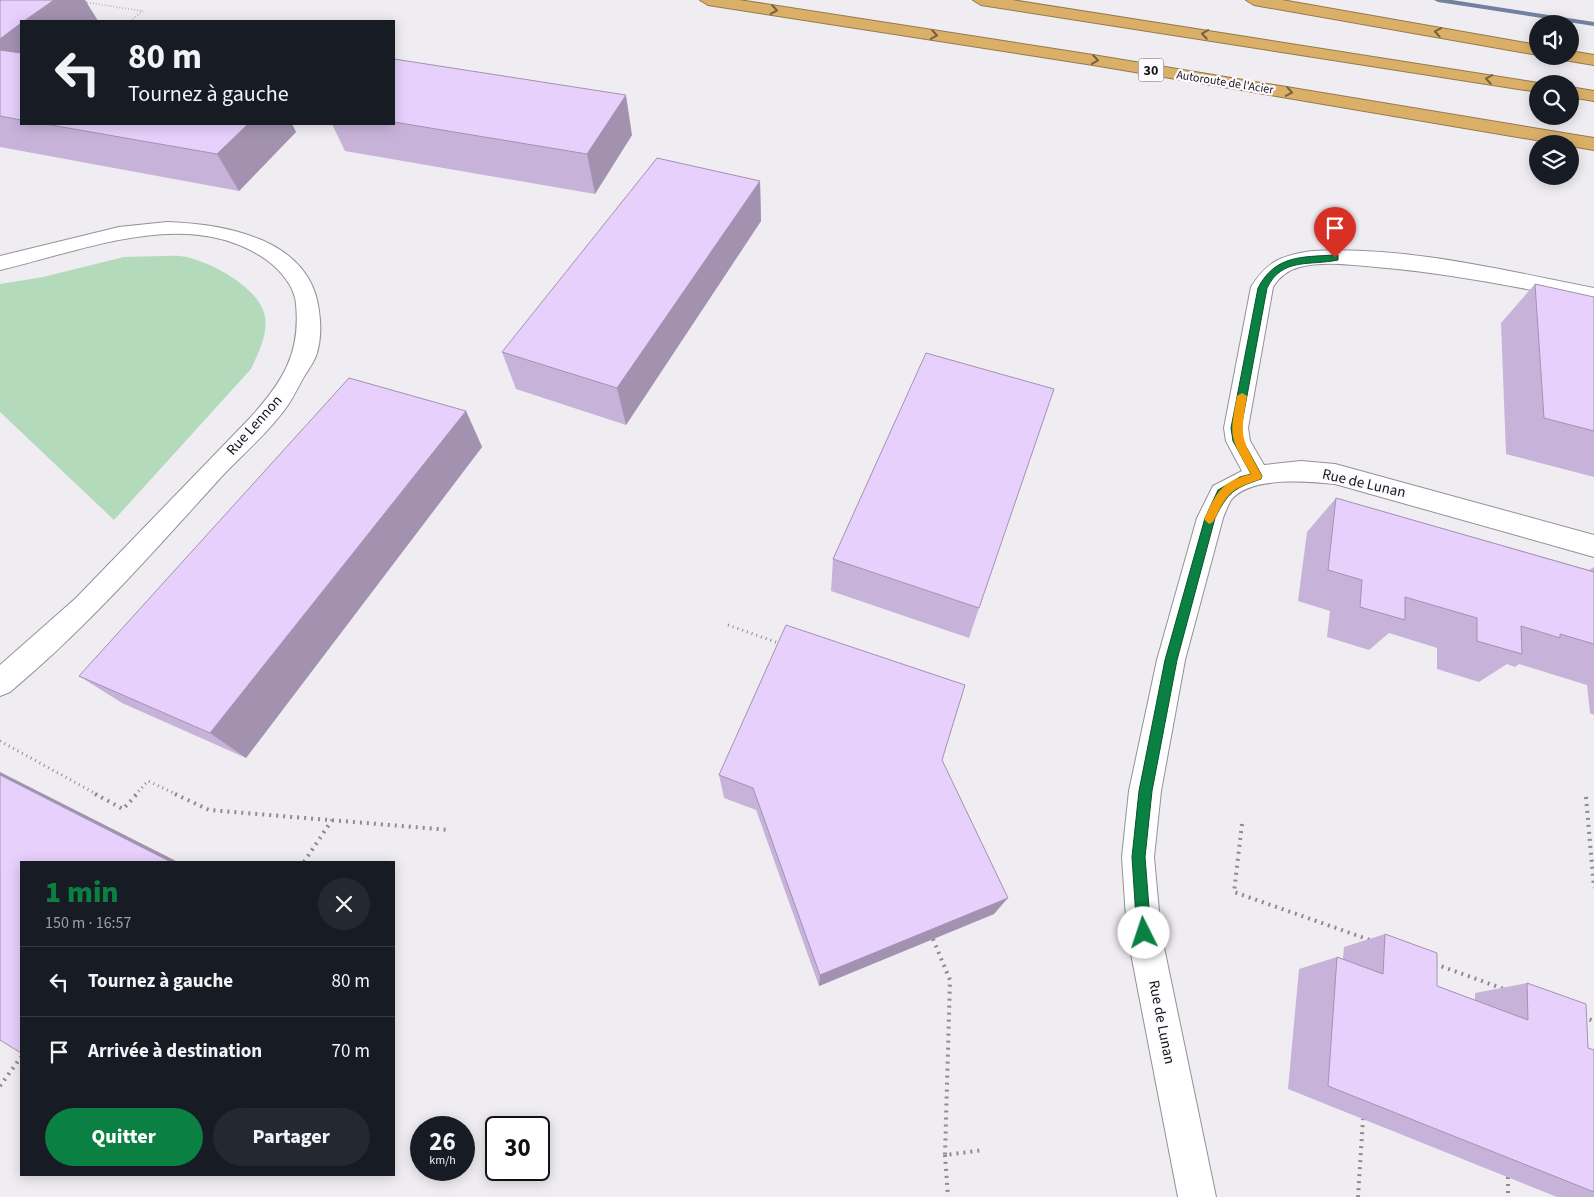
<!DOCTYPE html>
<html lang="fr">
<meta charset="utf-8">
<style>
:root{--surface:#171b24;--page:#242831;--text:#f1f3f6;--muted:#9ea1a6;--line:#363941;--accent:#0b8043}
body{margin:0;font-family:"Source Sans 3",sans-serif;background:var(--page);color:var(--text);height:100vh;display:flex;flex-direction:column;font-size:19px;white-space:nowrap}
*{box-sizing:border-box;margin:0}
p{font-size:16px;color:var(--muted)}
.icon{flex:none;width:28px;height:28px;fill:none;stroke:currentColor;stroke-width:2;stroke-linecap:round;stroke-linejoin:round}
.map{position:relative;flex:1;overflow:hidden}
.side{position:absolute;left:20px;top:861px;width:375px;height:315px;display:flex;flex-direction:column;background:var(--surface);border-radius:0px;box-shadow:0 2px 12px #0003}
.side>*{flex:none}
.guide{position:absolute;left:20px;top:20px;width:375px;height:105px;border-radius:0px;box-shadow:0 2px 12px #0003;background:#171b24;color:var(--text);overflow:hidden}
.buttons{position:absolute;left:1529px;top:15px;display:grid;gap:10px}
.buttons a{display:grid;place-items:center;width:50px;height:50px;border-radius:50%;background:var(--surface);box-shadow:0 2px 12px #0003;font-size:25px}
.speed{position:absolute;left:410px;top:1116px;display:flex;gap:10px;font-size:25px;font-weight:700;text-align:center}
.speed>*{display:grid;place-content:center;width:65px;height:65px;border-radius:50%;background:var(--surface);box-shadow:0 2px 12px #0003;line-height:1}
.speed small{font-size:12px;font-weight:400}
.speed .limit{border:2px solid #111;border-radius:8px;background:#fff;color:#111}
.pin{position:absolute;display:grid;place-items:center;width:42px;height:42px;color:#fff;margin:-51px -21px;border-radius:50% 50% 50% 0;rotate:-45deg;box-shadow:0 0 5px #0007}
.pin .icon{rotate:45deg}
.me{position:absolute;width:55px;margin:-28px;rotate:356deg;stroke-linejoin:round;filter:drop-shadow(0 0 4px #0008)}
.turn{display:flex;align-items:center;gap:18px;height:105px;padding:0 25px;font-size:22px}
.turn .icon{width:65px;height:65px;stroke-width:2.5}
.turn b{display:block;font-size:35px;line-height:42px}
.round{display:grid;place-items:center;flex:none;width:52px;height:52px;border-radius:26px;background:var(--page)}
.headline{display:flex;align-items:center;justify-content:space-between;height:85px;padding:0 25px}
h1{font-size:30px;font-weight:800;line-height:38px;color:var(--accent)}
.button{display:flex;gap:10px;margin-top:auto;padding:10px 25px}
.button a{flex:1;height:58px;border-radius:30px;background:var(--accent);color:#fff;font-size:20px;font-weight:800;line-height:58px;text-align:center}
.button a+a{background:var(--page);color:var(--text)}
ul{padding:0;list-style:none}
li{display:flex;align-items:center;gap:15px;height:70px;padding:0 25px;border-top:1px solid var(--line)}
li div{flex:1}
li b{display:block;font-size:19px}
li em{font-style:normal}
.map>svg:first-child{display:block}
.green{fill:#b4dabc}
.lines{fill:none;stroke-linecap:round;stroke-linejoin:round}
.stream{fill:#72819f;fill-rule:evenodd}
.minor-casing{stroke:#939195;stroke-width:2}
.highway-casing{stroke:#95794b;stroke-width:2}
.path-far2{stroke:#8d8b8f;stroke-width:2;stroke-dasharray:0.5 2.5;stroke-linecap:butt}
.path-far1{stroke:#8d8b8f;stroke-width:3;stroke-dasharray:1 4;stroke-linecap:butt}
.path{stroke:#8d8b8f;stroke-width:4;stroke-dasharray:2 5;stroke-linecap:butt}
.minor{fill:#fff;fill-rule:evenodd}
.highway{fill:#dab068;fill-rule:evenodd}
.wall{fill:#c7b3d9}
.shaded-wall{fill:#a292b0}
.building{fill:#e7d0fc;stroke:#a292b0}
.oneway{stroke:#77623e}
.route{fill:#0b8043;stroke:#07532c}
.slow{fill:#f59e0b}
.labels{text-anchor:middle;stroke-width:4.5;stroke-linejoin:round;paint-order:stroke}
.far-street-label{font-size:12px;fill:#141315;stroke:#fdfbff}
.shield{fill:#fdfbff;stroke:#5a595b;stroke-width:1}
.shield-label{font-size:14px;font-weight:bold;fill:#141315}
.street-label{font-size:15px;fill:#141315;stroke:#fdfbff}
</style>
<div class="map">
<svg width="1594" height="1197" viewBox="0 0 1594 1197">
<rect width="100%" height="100%" fill="#f0edf2"/>
<path class="green" d="M 163,256 C 171,256 181,255 190,258 C 214,264 261,289 265,317 C 268,335 258,354 251,369 L 114,520 L 0,412 L 0,284 L 43,277 L 124,257 Z"/>
<g class="lines">
<path class="stream" d="M 1434,0 L 1452,0 L 1594,22 L 1594,26 L 1438,2 Z"/>
<g class="minor-casing">
<g id="minor">
<path d="M 167,222 C 226,224 311,239 319,311 C 321,325 321,342 316,356 C 313,363 309,369 305,375 C 299,385 294,396 288,405 C 270,431 246,451 224,474 C 155,550 89,626 10,692 L 0,696 L 0,665 L 76,598 L 249,419 C 282,383 301,354 296,304 C 295,287 281,271 268,261 C 190,204 83,251 0,270 L 0,256 L 119,227 Z"/>
<path d="M 1312,251 C 1406,246 1502,270 1594,288 L 1594,302 C 1522,288 1449,273 1376,267 C 1352,265 1323,261 1300,267 C 1288,270 1279,277 1273,287 L 1248,428 L 1250,441 L 1264,465 L 1301,461 L 1335,464 L 1594,535 L 1594,557 L 1335,484 C 1307,481 1251,476 1231,500 C 1228,505 1225,513 1223,518 L 1185,660 L 1161,791 L 1154,857 L 1161,933 L 1216,1197 L 1178,1197 L 1127,933 L 1122,857 L 1129,791 L 1157,660 L 1197,518 L 1213,486 L 1242,471 L 1226,441 L 1224,428 L 1251,287 C 1267,261 1283,255 1312,251 Z"/>
</g>
</g>
<g class="highway-casing">
<g id="highway">
<path d="M 700,0 L 739,0 L 1093,55 L 1594,138 L 1594,150 L 1570,146 L 1570,144 L 1559,144 L 1093,65 L 708,5 Z"/>
<path d="M 973,0 L 1012,0 L 1545,84 L 1538,84 L 1538,92 L 981,5 Z"/>
<path d="M 1246,0 L 1282,0 L 1538,45 L 1538,55 L 1254,5 Z"/>
<path d="M 1570,51 L 1594,55 L 1594,65 L 1564,60 L 1562,56 L 1570,56 Z"/>
<path d="M 1570,87 L 1594,91 L 1594,101 L 1570,97 Z"/>
</g>
</g>
<path class="path-far2" d="M 84,2 L 143,11 L 130,21"/>
<g class="path-far1">
<path d="M 728,625 L 781,644"/>
<path d="M 0,741 L 98,795"/>
<path d="M 135,795 L 148,781 L 178,795"/>
</g>
<g class="path">
<path d="M 95,794 L 123,809 L 137,794"/>
<path d="M 175,794 L 209,810 L 450,830"/>
<path d="M 1586,797 L 1594,888"/>
<path d="M 1242,824 L 1234,892 L 1370,940"/>
<path d="M 304,862 L 332,820"/>
<path d="M 933,939 L 950,980 L 945,1155 L 984,1150"/>
<path d="M 1435,964 L 1504,989"/>
<path d="M 1583,1017 L 1594,1021"/>
<path d="M 0,1086 L 21,1057"/>
<path d="M 945,1155 L 948,1197"/>
<path d="M 1508,1177 L 1508,1197"/>
<path d="M 1358,1197 L 1363,1119"/>
</g>
<use href="#minor" class="minor"/>
<use href="#highway" class="highway"/>
</g>
<g class="wall">
<path d="M 0,0 L 85,0 L 98,21 L 21,21 L 21,124 L 292,124 L 296,132 L 239,191 L 0,147 Z"/>
<path d="M 394,59 L 632,135 L 595,194 L 345,151 L 332,124 L 394,124 Z"/>
<path d="M 760,181 L 761,221 L 626,425 L 516,389 L 502,352 Z"/>
<path d="M 1535,284 L 1594,297 L 1594,477 L 1506,454 L 1501,323 Z"/>
<path d="M 466,411 L 482,447 L 246,758 L 122,703 L 79,676 Z"/>
<path d="M 1336,498 L 1589,570 L 1594,567 L 1594,715 L 1590,713 L 1587,685 L 1519,664 L 1515,667 L 1507,664 L 1479,682 L 1437,669 L 1437,648 L 1389,633 L 1369,650 L 1327,637 L 1330,611 L 1298,601 L 1307,532 Z"/>
<path d="M 833,559 L 979,608 L 969,638 L 831,591 Z"/>
<path d="M 942,760 L 994,914 L 819,986 L 756,810 L 724,798 L 719,775 Z"/>
<path d="M 1385,934 L 1437,986 L 1475,1000 L 1475,993 L 1527,983 L 1588,1048 L 1594,1050 L 1594,1197 L 1557,1197 L 1288,1089 L 1299,969 L 1337,957 L 1343,959 L 1344,947 Z"/>
</g>
<g class="shaded-wall">
<path d="M 54,0 L 85,0 L 98,21 L 24,21 Z"/>
<path d="M 21,23 L 21,80 L 0,64 L 0,39 Z"/>
<path d="M 626,95 L 632,135 L 595,194 L 587,154 Z"/>
<path d="M 248,124 L 292,124 L 296,132 L 239,191 L 217,154 Z"/>
<path d="M 760,181 L 761,221 L 626,425 L 617,388 Z"/>
<path d="M 466,411 L 482,447 L 246,758 L 210,733 Z"/>
<path d="M 0,772 L 178,862 L 171,862 L 0,775 Z"/>
<path d="M 1008,898 L 994,914 L 819,986 L 820,975 Z"/>
</g>
<g class="building">
<path d="M 0,0 L 54,0 L 24,21 L 21,21 L 21,23 L 0,39 Z"/>
<path d="M 0,50 L 21,53 L 21,120 L 0,116 Z"/>
<path d="M 394,59 L 626,95 L 587,154 L 394,122 Z"/>
<path d="M 45,124 L 248,124 L 217,154 Z"/>
<path d="M 657,158 L 760,181 L 617,388 L 502,352 Z"/>
<path d="M 1535,284 L 1594,297 L 1594,431 L 1544,418 Z"/>
<path d="M 926,353 L 1054,389 L 979,608 L 833,559 Z"/>
<path d="M 349,378 L 466,411 L 210,733 L 79,676 Z"/>
<path d="M 1336,498 L 1594,572 L 1594,644 L 1560,634 L 1560,638 L 1521,626 L 1522,654 L 1477,641 L 1477,618 L 1405,597 L 1405,620 L 1360,607 L 1362,580 L 1328,570 Z"/>
<path d="M 786,625 L 965,685 L 942,760 L 1008,898 L 820,975 L 753,788 L 719,775 Z"/>
<path d="M 0,775 L 171,862 L 21,862 L 21,1053 L 0,1040 Z"/>
<path d="M 1385,934 L 1437,953 L 1437,986 L 1528,1020 L 1527,983 L 1586,1004 L 1588,1048 L 1594,1050 L 1594,1192 L 1328,1086 L 1337,957 L 1383,974 Z"/>
</g>
<defs><path id="oneway-chevron" d="M-2-3.5L2.5 0L-2 3.5" fill="none" stroke-width="1.6" stroke-linecap="round" stroke-linejoin="round" transform="scale(1.25)"/></defs>
<g class="oneway">
<use href="#oneway-chevron" transform="translate(774 10) rotate(9)"/>
<use href="#oneway-chevron" transform="translate(1438 32) rotate(-170)"/>
<use href="#oneway-chevron" transform="translate(1205 34) rotate(-171)"/>
<use href="#oneway-chevron" transform="translate(934 35) rotate(9)"/>
<use href="#oneway-chevron" transform="translate(1095 60) rotate(9)"/>
<use href="#oneway-chevron" transform="translate(1489 79) rotate(-171)"/>
<use href="#oneway-chevron" transform="translate(1289 92) rotate(10)"/>
</g>
<path class="route" d="M 1335,255 L 1338,255 L 1338,260 C 1310,266 1282,257 1267,288 L 1241,428 L 1243,441 L 1262,476 L 1261,479 C 1234,488 1228,492 1215,518 L 1177,660 L 1152,791 L 1145,857 L 1151,933 L 1149,938 L 1144,940 L 1139,938 L 1137,933 L 1132,857 L 1139,791 L 1165,660 L 1205,518 L 1218,490 L 1240,477 L 1251,474 L 1233,441 L 1231,428 L 1258,288 C 1275,255 1302,257 1335,255 Z"/>
<path class="slow" d="M 1242,393 L 1247,396 C 1239,441 1242,438 1262,476 L 1261,479 C 1228,490 1228,493 1213,522 L 1209,524 L 1204,519 C 1217,493 1220,482 1251,474 C 1230,437 1229,438 1237,396 Z"/>
<g class="labels">
<g class="far-street-label">
<text transform="translate(1225 82) rotate(9)" y="4">Autoroute de l'Acier</text>
</g>
<rect class="shield" x="1138.5" y="58.5" width="25" height="23" rx="4"/>
<g class="shield-label">
<text x="1151" y="75">30</text>
</g>
<g class="street-label">
<text transform="translate(254 425) rotate(-48)" y="5">Rue Lennon</text>
<text transform="translate(1364 483) rotate(13)" y="5">Rue de Lunan</text>
<text transform="translate(1162 1022) rotate(79)" y="5">Rue de Lunan</text>
</g>
</g>
</svg>
<div class="buttons">
<a><svg class="icon" aria-label="sound" viewBox="0 0 24 24"><path d="M4 9h4l5-4v14l-5-4H4zM17 9q2 3 0 6"/></svg></a>
<a><svg class="icon" aria-label="search" viewBox="0 0 24 24"><circle cx="10" cy="10" r="6"/><path d="M15 15l6 6"/></svg></a>
<a><svg class="icon" aria-label="layers" viewBox="0 0 24 24"><path d="M12 4l9 5-9 5-9-5zM3 14l9 5 9-5"/></svg></a>
</div>
<div class="speed"><div>26<small>km/h</small></div><div class="limit">30</div></div>
<div class="pin" style="left:1335px;top:258px;background:#d93025"><svg class="icon" aria-label="arrive" viewBox="0 0 24 24"><path d="M6 21V4h12l-3 4 3 4H6"/></svg></div>
<svg class="me" style="left:1144px;top:933px" viewBox="-20 -20 40 40"><circle r="19" fill="#fff"/><path d="M0-13L10 11 0 6-10 11z" fill="#0b8043"/></svg>
<div class="guide">
<div class="turn"><svg class="icon" aria-label="left" viewBox="0 0 24 24"><path d="M17 20v-9H6M10 6l-5 5 5 5"/></svg><div><b>80 m</b>Tournez à gauche</div></div>
</div>
<section class="side">
<div class="headline"><div><h1>1 min</h1><p>150 m · 16:57</p></div><a class="round"><svg class="icon" aria-label="close" viewBox="0 0 24 24"><path d="M6 6l12 12M18 6L6 18"/></svg></a></div>
<ul>
<li><svg class="icon" aria-label="left" viewBox="0 0 24 24"><path d="M17 20v-9H6M10 6l-5 5 5 5"/></svg><div><b>Tournez à gauche</b></div><em>80 m</em></li>
<li><svg class="icon" aria-label="arrive" viewBox="0 0 24 24"><path d="M6 21V4h12l-3 4 3 4H6"/></svg><div><b>Arrivée à destination</b></div><em>70 m</em></li>
</ul>
<div class="button"><a>Quitter</a><a>Partager</a></div>
</section>
</div>
